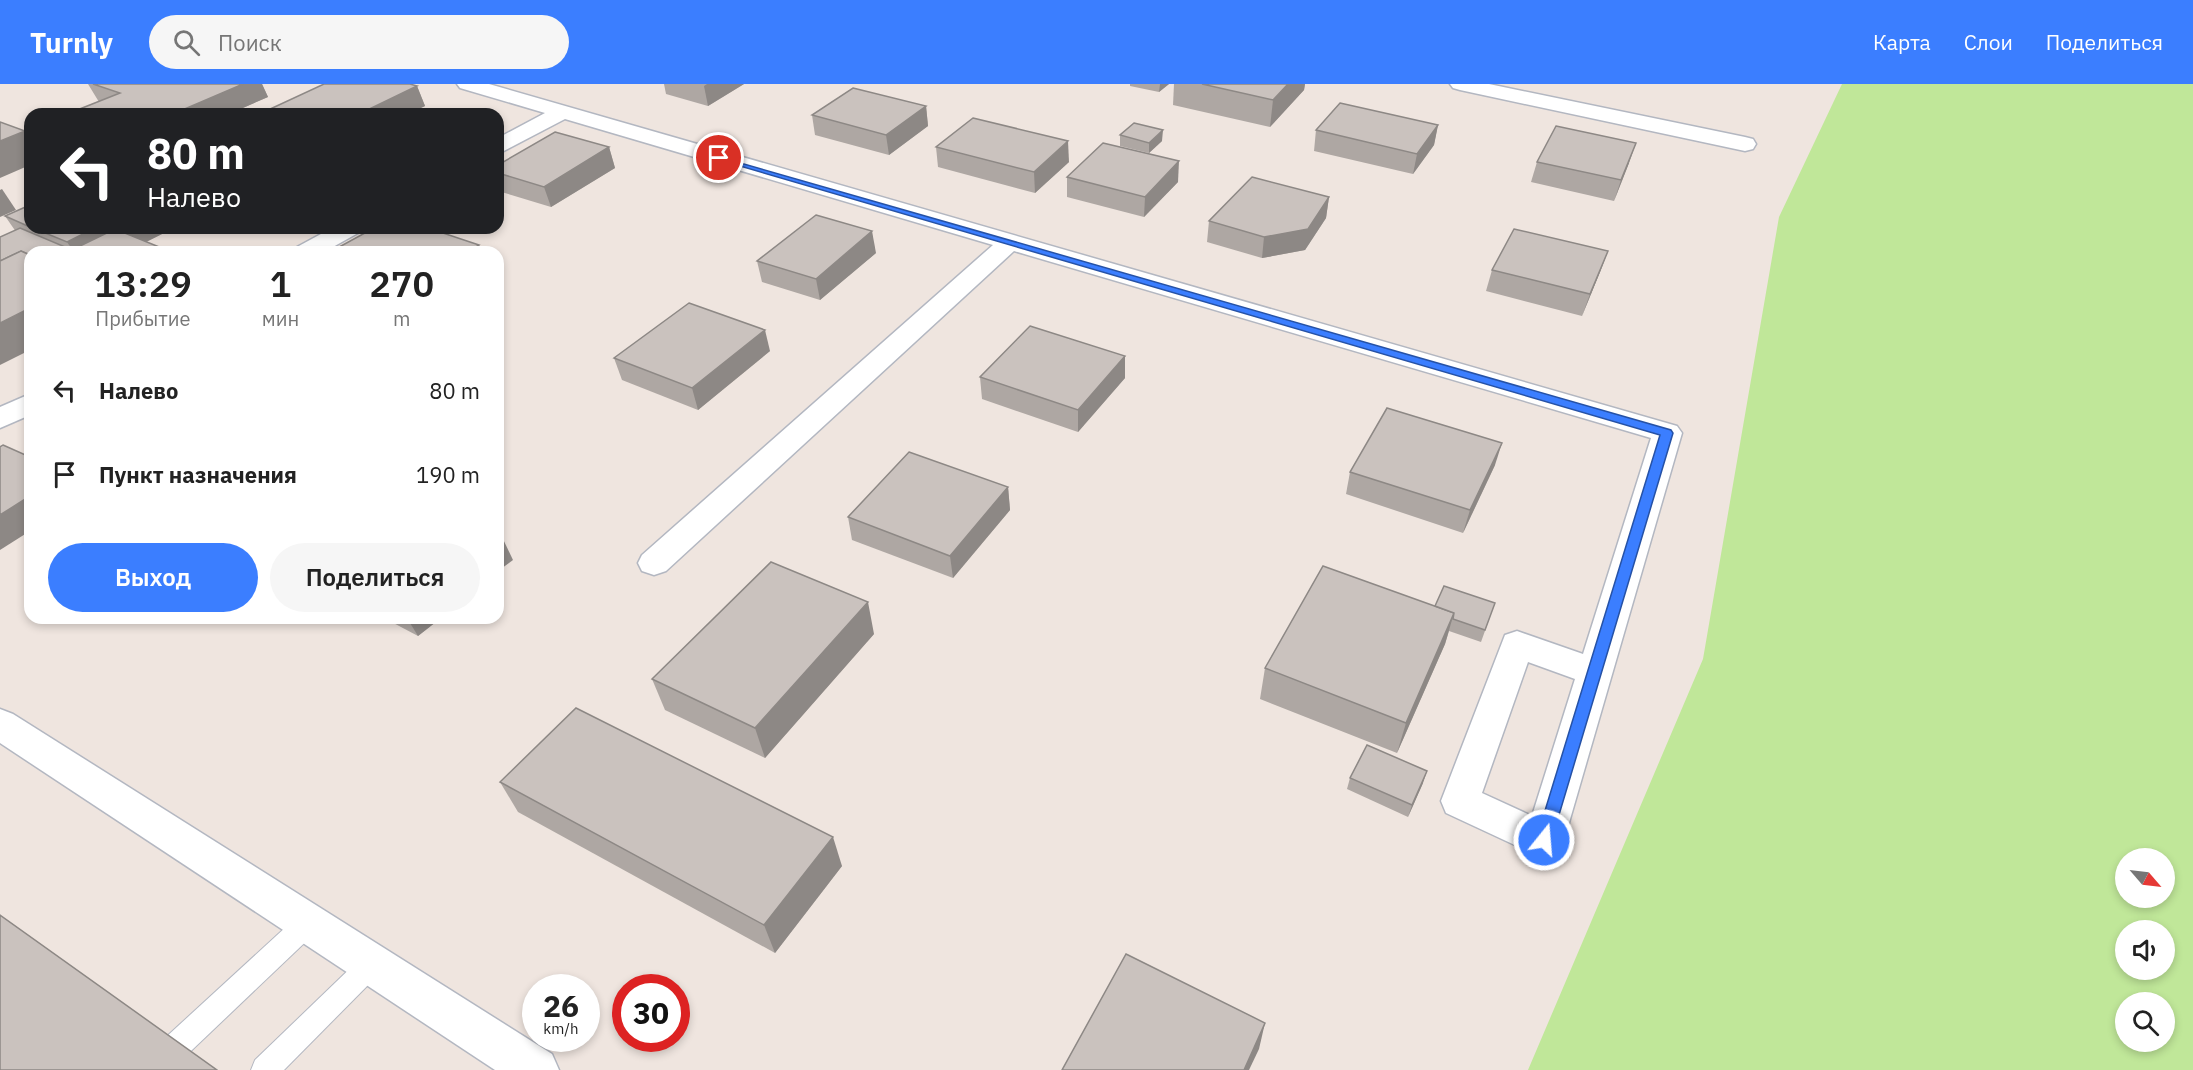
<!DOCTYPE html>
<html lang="ru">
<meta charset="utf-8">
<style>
:root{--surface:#fff;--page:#f6f6f6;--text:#222;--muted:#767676;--accent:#3b7eff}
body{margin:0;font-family:"IBM Plex Sans",sans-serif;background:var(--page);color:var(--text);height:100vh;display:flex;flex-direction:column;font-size:22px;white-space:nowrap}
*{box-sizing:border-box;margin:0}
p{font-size:20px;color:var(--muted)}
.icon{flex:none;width:33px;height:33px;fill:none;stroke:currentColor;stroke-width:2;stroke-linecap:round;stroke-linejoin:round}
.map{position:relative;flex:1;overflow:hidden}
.drawer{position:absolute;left:24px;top:162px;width:480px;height:378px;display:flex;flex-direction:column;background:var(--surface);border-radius:18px;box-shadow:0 3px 9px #0003}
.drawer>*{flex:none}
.guide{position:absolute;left:24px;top:24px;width:480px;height:126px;border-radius:18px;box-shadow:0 3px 9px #0003;background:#202124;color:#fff;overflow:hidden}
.needle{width:39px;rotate:118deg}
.fabs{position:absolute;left:2115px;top:764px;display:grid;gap:12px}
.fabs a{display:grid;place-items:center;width:60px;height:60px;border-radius:50%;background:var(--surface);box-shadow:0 3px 9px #0003;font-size:30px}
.speed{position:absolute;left:522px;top:890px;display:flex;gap:12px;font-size:30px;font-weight:700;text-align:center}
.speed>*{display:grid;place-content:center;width:78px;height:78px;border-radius:50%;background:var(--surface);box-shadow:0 3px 9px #0003;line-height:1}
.speed small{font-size:15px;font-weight:400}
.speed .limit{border:9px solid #d22;background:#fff;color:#111}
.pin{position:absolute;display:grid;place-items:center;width:51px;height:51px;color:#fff;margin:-26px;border:3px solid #fff;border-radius:50%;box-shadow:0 2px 6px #0007}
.me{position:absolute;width:66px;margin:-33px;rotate:17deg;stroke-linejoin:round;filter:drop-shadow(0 0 4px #0008)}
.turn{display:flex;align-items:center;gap:21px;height:126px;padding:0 24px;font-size:27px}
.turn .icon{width:78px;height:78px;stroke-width:2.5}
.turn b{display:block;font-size:42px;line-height:51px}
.eta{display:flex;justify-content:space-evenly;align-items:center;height:102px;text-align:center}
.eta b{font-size:36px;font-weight:600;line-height:42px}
.cta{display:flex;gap:12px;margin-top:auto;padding:12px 24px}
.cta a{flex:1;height:69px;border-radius:36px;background:var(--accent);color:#fff;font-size:24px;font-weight:600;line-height:69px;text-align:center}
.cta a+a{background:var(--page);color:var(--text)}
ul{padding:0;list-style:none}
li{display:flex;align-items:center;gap:18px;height:84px;padding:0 24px}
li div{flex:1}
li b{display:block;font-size:22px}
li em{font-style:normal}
header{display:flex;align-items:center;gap:36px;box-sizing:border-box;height:84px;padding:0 30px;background:var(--accent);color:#fff}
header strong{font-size:28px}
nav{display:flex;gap:33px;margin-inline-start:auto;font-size:21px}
.search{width:420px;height:54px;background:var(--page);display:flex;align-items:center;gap:15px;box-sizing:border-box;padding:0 21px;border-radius:33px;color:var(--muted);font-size:22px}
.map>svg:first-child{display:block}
.green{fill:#c0e799;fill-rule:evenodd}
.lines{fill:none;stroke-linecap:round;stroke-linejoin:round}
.service-casing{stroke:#b3b7c1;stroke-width:2}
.minor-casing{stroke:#b3b7c1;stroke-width:3}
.service{fill:#fff;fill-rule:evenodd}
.minor{fill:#fff;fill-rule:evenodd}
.wall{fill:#aea7a3}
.shaded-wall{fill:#8d8885}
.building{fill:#cac2be;stroke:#8d8885;stroke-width:1.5}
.route{fill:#3b7eff;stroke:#2652a6;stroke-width:1.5}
</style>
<header>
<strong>Turnly</strong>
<div class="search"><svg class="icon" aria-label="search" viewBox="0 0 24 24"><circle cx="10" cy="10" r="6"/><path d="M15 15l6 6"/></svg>Поиск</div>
<nav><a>Карта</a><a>Слои</a><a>Поделиться</a></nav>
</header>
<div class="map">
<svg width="2193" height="986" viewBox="0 0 2193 986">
<rect width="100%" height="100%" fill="#efe5df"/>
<path class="green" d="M 1842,0 L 2193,0 L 2193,986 L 1528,986 L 1703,575 L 1779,133 ZM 2126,774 L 2164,774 L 2164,813 L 2126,813 ZM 2126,846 L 2164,846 L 2164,885 L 2126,885 ZM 2126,918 L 2164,918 L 2164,957 L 2126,957 Z"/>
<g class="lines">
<g class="service-casing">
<g id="service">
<path d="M 308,828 L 317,831 L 320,839 L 317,847 L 171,986 L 137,986 L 141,976 L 299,831 Z"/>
<path d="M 372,868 L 381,872 L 385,880 L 381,888 L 284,986 L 251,986 L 255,976 L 363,872 Z"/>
</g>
</g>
<g class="minor-casing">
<g id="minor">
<path d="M 457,0 L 489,0 L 1677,342 L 1682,349 L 1564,756 L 1558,768 L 1544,773 L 1530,768 L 1446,729 L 1441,717 L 1505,551 L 1517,547 L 1583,570 L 1651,354 L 1014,167 L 666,487 L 654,491 L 642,487 L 638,479 L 642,471 L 993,161 L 565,35 L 498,70 L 498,54 L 545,29 L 460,4 ZM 1528,578 L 1575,595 L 1532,732 L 1482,709 Z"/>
<path d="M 1450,0 L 1489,0 L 1745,53 L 1753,55 L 1756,60 L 1753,65 L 1745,67 L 1460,6 L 1453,4 Z"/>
<path d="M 332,144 L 362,144 L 358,149 L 324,168 L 294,168 L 297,163 Z"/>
<path d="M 30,310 L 30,331 L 0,344 L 0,323 Z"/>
<path d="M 0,625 L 13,630 L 552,970 L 559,986 L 495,986 L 0,659 Z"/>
</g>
</g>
<use href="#service" class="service"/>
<use href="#minor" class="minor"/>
</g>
<g class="wall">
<path d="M 88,0 L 262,0 L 268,13 L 229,30 L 67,30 L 99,18 Z"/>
<path d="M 664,0 L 744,0 L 708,22 L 666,10 Z"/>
<path d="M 1130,0 L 1169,0 L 1159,8 L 1130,2 Z"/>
<path d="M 1174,0 L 1305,0 L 1304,6 L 1270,43 L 1173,21 Z"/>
<path d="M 417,2 L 425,22 L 408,30 L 270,30 L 268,26 Z"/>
<path d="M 926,22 L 928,42 L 889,71 L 815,51 L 812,31 Z"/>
<path d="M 1438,41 L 1434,61 L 1413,90 L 1314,67 L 1316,46 Z"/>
<path d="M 1120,51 L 1162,57 L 1149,69 L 1120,62 Z"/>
<path d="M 609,63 L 615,84 L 551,123 L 498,107 L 498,81 Z"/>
<path d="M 936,63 L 1069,78 L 1035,109 L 938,83 Z"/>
<path d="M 1537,78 L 1629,79 L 1614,117 L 1531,98 Z"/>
<path d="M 1067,93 L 1178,98 L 1144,133 L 1067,113 Z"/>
<path d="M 1329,113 L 1326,134 L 1305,166 L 1262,174 L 1207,158 L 1209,137 Z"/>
<path d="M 30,121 L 30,144 L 174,144 L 146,158 L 169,167 L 169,168 L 30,168 L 5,132 Z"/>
<path d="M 1608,167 L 1600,188 L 1582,232 L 1486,207 L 1492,186 Z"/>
<path d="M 876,169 L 820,216 L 762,198 L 757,177 Z"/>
<path d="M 770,267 L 698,326 L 622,296 L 614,274 Z"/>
<path d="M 980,293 L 1125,294 L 1078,348 L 982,315 Z"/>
<path d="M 1495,381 L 1463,449 L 1346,410 L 1350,388 Z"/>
<path d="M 1008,403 L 1010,426 L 953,494 L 852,456 L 848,433 Z"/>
<path d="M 1495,519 L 1481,558 L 1449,547 L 1445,560 L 1397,669 L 1260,615 L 1265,584 L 1435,522 Z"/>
<path d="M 384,534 L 441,534 L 418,552 Z"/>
<path d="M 874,550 L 765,674 L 665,626 L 652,595 Z"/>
<path d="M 1350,694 L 1423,699 L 1408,733 L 1347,705 Z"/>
<path d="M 500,698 L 842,782 L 775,869 L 518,728 Z"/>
</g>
<g class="shaded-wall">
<path d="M 243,0 L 262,0 L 268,13 L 229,30 L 173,30 Z"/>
<path d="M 707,0 L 744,0 L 708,22 L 704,2 Z"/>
<path d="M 1160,0 L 1169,0 L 1159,8 Z"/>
<path d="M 1288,0 L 1305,0 L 1304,6 L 1270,43 L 1273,16 Z"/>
<path d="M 417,2 L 425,22 L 408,30 L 361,30 L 361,29 Z"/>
<path d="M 926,22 L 928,42 L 889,71 L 886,51 Z"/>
<path d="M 1438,41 L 1434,61 L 1413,90 L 1417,70 Z"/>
<path d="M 1163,46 L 1162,57 L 1149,69 L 1149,59 Z"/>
<path d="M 25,47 L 30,54 L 30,81 L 0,94 L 0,57 Z"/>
<path d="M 1068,57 L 1069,78 L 1035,109 L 1034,88 Z"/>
<path d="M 1636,59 L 1629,79 L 1614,117 L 1621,96 Z"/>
<path d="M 609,63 L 615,84 L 551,123 L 544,103 Z"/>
<path d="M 1179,77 L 1178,98 L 1144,133 L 1145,113 Z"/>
<path d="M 2,105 L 16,126 L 0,133 L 0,106 Z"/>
<path d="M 1329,113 L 1326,134 L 1305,166 L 1262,174 L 1264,153 Z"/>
<path d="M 95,144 L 174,144 L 126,168 L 74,168 L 67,158 Z"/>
<path d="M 872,147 L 876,169 L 820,216 L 816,195 Z"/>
<path d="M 479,161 L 482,168 L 468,168 Z"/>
<path d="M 1608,167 L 1600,188 L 1582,232 L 1590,210 Z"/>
<path d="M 30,224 L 30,266 L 0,281 L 0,239 Z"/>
<path d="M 765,246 L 770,267 L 698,326 L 692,304 Z"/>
<path d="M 1125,272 L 1125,294 L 1078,348 L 1078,326 Z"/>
<path d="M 1502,359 L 1495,381 L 1463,449 L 1470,426 Z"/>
<path d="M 1008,403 L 1010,426 L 953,494 L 950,472 Z"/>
<path d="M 30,412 L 30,447 L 0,466 L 0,431 Z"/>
<path d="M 502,453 L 513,476 L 498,487 L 498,456 Z"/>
<path d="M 868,518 L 874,550 L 765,674 L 755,644 Z"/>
<path d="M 1454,529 L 1445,560 L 1397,669 L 1406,639 Z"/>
<path d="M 407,534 L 441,534 L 418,552 Z"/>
<path d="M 1427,687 L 1423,699 L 1408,733 L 1412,721 Z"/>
<path d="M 833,753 L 842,782 L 775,869 L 764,841 Z"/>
<path d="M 1265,939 L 1259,965 L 1249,986 L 1244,986 Z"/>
</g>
<g class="building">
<path d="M 93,0 L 243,0 L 173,30 L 67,30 L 120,9 Z"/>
<path d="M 324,0 L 410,0 L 417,2 L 361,29 L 363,30 L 274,30 L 278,28 L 268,26 Z"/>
<path d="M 1202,0 L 1288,0 L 1273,16 Z"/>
<path d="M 853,4 L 926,22 L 886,51 L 812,31 Z"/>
<path d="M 1340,19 L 1438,41 L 1417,70 L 1316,46 Z"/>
<path d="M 973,34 L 1068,57 L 1034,88 L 936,63 Z"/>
<path d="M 0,38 L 25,47 L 0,57 Z"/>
<path d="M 1134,39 L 1163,46 L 1149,59 L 1120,51 Z"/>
<path d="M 1556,42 L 1636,59 L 1621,96 L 1537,78 Z"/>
<path d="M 555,48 L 609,63 L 544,103 L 498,89 L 498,81 Z"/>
<path d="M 1103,59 L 1179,77 L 1145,113 L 1067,93 Z"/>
<path d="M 1252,93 L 1329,113 L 1308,145 L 1264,153 L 1209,137 Z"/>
<path d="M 30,121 L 30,143 L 5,132 Z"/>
<path d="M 816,131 L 872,147 L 816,195 L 757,177 Z"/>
<path d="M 20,144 L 72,166 L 115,145 L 169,167 L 166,168 L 30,168 L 30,171 L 21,167 L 0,177 L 0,153 Z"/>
<path d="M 33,144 L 95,144 L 67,158 Z"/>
<path d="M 374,144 L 428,144 L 479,161 L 468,168 L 330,168 Z"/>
<path d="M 1514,145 L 1608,167 L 1590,210 L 1492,186 Z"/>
<path d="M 21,167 L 30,171 L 30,224 L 0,239 L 0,177 Z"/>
<path d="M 689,219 L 765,246 L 692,304 L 614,274 Z"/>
<path d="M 1030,242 L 1125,272 L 1078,326 L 980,293 Z"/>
<path d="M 1387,324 L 1502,359 L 1470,426 L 1350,388 Z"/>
<path d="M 3,361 L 30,373 L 30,412 L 0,431 L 0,363 Z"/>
<path d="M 909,368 L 1008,403 L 950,472 L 848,433 Z"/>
<path d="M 771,478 L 868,518 L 755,644 L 652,595 Z"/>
<path d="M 1323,482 L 1454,529 L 1406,639 L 1265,584 Z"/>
<path d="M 1444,502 L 1495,519 L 1485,546 L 1453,535 L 1454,529 L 1435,522 Z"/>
<path d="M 576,624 L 833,753 L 764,841 L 500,698 Z"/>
<path d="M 1367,661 L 1427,687 L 1412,721 L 1350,694 Z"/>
<path d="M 0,831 L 217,986 L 0,986 Z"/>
<path d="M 1126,870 L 1265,939 L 1244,986 L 1062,986 Z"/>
</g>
<path class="route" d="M 716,72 L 1671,346 L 1673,349 L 1550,761 L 1538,761 L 1536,756 L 1660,351 L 716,75 Z"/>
</svg>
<div class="fabs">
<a><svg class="needle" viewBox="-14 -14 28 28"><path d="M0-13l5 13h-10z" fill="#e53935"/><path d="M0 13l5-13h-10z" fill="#767676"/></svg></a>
<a><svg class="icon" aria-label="sound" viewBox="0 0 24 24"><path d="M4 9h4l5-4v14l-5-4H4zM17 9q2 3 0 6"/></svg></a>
<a><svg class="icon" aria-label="search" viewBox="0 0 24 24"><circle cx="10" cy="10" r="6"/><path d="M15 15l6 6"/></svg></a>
</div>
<div class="speed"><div>26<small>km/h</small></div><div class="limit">30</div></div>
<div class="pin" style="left:719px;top:74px;background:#d93025"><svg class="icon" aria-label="arrive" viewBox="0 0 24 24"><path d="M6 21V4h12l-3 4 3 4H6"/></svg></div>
<svg class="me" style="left:1544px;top:756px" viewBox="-20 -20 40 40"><circle r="17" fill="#3b7eff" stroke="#fff" stroke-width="3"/><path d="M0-11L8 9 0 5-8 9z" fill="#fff"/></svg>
<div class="guide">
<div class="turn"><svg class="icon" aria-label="left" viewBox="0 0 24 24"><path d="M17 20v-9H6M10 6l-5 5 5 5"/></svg><div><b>80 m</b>Налево</div></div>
</div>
<section class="drawer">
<div class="eta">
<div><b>13:29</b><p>Прибытие</p></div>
<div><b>1</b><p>мин</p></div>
<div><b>270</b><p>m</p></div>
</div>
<ul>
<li><svg class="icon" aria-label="left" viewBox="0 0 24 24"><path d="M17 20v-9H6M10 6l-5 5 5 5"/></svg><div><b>Налево</b></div><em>80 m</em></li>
<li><svg class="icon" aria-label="arrive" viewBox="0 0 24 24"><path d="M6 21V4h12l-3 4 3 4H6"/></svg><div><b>Пункт назначения</b></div><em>190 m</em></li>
</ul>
<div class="cta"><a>Выход</a><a>Поделиться</a></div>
</section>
</div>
